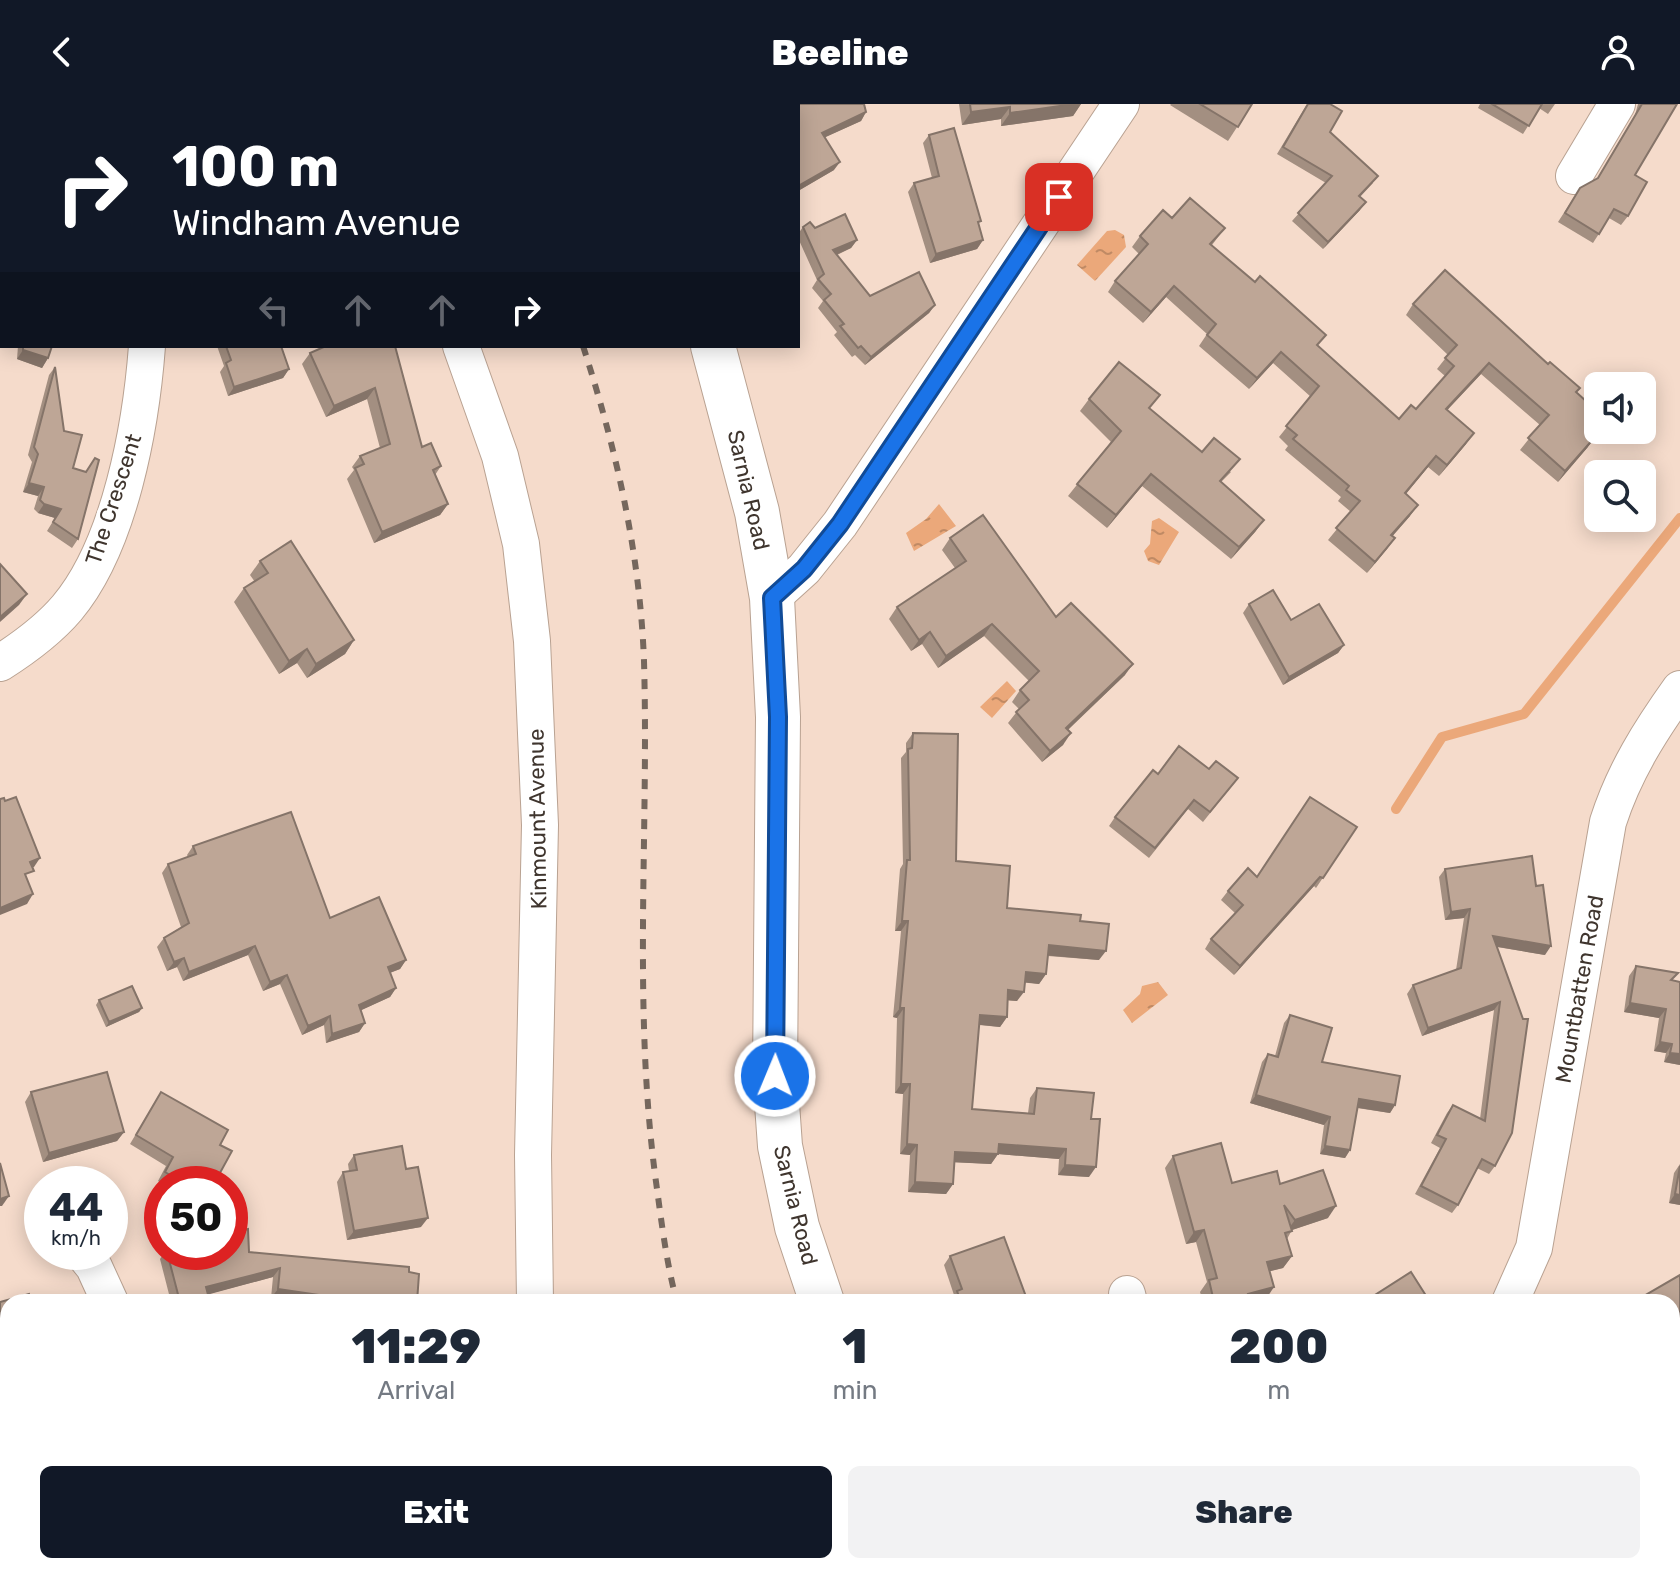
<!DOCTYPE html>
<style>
:root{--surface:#fff;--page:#f2f2f3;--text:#1f2937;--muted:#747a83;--accent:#111827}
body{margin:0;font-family:Rubik,sans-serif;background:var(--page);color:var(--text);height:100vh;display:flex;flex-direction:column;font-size:30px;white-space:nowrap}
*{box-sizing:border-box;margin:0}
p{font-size:26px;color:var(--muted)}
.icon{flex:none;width:44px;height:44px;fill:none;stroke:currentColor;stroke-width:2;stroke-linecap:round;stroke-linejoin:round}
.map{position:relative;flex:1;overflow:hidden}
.drawer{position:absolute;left:0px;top:1190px;width:1680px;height:280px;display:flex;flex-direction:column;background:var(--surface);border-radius:24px 24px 0 0;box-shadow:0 4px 20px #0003}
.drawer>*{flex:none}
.guide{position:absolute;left:0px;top:0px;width:800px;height:244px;box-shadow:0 4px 20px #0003;background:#111827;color:#fff;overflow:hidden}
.tools{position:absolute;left:1584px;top:268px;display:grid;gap:16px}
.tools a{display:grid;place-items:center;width:72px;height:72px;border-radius:12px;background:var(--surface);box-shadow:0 4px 20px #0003;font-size:40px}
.speed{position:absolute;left:24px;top:1062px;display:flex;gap:16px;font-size:40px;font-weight:700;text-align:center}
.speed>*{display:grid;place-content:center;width:104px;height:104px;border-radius:50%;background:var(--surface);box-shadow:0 4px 20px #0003;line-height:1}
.speed small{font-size:20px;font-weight:400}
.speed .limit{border:12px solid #d22;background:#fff;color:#111}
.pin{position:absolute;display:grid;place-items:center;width:68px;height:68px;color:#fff;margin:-34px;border-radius:16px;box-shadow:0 4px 12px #0006}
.me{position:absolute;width:88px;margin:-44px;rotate:1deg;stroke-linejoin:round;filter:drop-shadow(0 0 6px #0008)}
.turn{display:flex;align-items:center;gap:28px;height:168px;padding:0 40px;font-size:36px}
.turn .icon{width:104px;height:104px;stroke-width:2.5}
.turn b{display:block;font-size:56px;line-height:68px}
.lanes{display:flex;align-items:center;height:76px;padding:0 40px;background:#0003;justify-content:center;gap:40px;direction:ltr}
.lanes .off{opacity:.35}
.eta{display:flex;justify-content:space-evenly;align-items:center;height:136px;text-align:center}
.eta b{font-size:48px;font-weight:800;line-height:56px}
.cta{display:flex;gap:16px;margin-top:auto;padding:16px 40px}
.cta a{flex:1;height:92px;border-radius:12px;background:var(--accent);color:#fff;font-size:32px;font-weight:800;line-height:92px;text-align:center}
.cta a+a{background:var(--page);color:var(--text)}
header{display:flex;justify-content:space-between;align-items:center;height:104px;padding:0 40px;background:var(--accent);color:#fff;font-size:36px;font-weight:800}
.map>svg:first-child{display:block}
.water{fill:url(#water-ripples)}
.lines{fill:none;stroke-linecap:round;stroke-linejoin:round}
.stream{stroke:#eba87a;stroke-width:10}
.street-casing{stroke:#b9a292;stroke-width:38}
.secondary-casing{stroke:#b9a292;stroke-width:46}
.street{stroke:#fff;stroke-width:36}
.secondary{stroke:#fff;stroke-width:44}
.rail{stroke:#75675d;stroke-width:6;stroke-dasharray:10 10;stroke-linecap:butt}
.wall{fill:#a38f81}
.shaded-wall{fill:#857469}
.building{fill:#bea696;stroke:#857469;stroke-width:2}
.route-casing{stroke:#114b97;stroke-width:20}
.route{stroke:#1a73e8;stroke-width:14}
.labels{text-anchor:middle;stroke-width:7;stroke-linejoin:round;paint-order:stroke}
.street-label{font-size:22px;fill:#3f352e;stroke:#fff}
</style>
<header><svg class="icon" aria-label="back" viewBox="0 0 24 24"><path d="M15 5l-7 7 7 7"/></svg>Beeline<svg class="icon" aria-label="person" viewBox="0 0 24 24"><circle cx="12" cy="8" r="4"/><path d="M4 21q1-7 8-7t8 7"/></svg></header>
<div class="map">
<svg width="1680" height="1470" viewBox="0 0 1680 1470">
<defs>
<pattern id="water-ripples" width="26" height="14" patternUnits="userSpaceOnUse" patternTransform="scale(2)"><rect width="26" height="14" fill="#eba87a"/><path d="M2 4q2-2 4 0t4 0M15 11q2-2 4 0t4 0" fill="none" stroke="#c08a64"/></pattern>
</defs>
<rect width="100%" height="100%" fill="#f5dbcb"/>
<g class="water">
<path d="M 1115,126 L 1124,131 L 1126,143 L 1095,177 L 1077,161 L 1107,127 Z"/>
<path d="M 939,400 L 956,422 L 914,447 L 906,429 L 926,415 Z"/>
<path d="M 1159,414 L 1179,428 L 1159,461 L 1148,457 L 1144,447 L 1150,440 L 1152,417 Z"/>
<path d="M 1007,577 L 1016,587 L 992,614 L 980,603 Z"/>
<path d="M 1158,878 L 1168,891 L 1132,919 L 1123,906 L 1140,890 L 1142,882 Z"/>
</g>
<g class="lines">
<path class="stream" d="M 1396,705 L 1442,633 L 1524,610 L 1680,414"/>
<g class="street-casing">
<g id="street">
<path d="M 137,0 L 138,2"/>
<path d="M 325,0 L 327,2"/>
<path d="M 1574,72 L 1617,0"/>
<path d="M 461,242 L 500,352 L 521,440 L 532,537 L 540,721 L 533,1051 L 535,1198"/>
<path d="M 772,494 L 804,465 L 840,420 L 1121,0"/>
<path d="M 0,559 C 22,545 50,524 67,504 C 120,441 141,322 147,242"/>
<path d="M 82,1148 L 94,1163 L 110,1198"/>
<path d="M 1127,1190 L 1129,1198"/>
<path d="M 1510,1198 L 1534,1144 L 1608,718 C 1624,668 1650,627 1680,585"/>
<path d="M 0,1345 L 8,1343"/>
<path d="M 1672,1401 L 1680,1408"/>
<path d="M 626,1462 L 631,1470"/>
<path d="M 1296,1462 L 1305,1470"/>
</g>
</g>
<g class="secondary-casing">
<g id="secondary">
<path d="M 582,0 L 584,2"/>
<path d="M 713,242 L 757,408 L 772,494 L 778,613 L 775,972 L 780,1042 L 797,1123 L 822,1198"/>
<path d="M 961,1462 L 967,1470"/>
</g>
</g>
<use href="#street" class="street"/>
<use href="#secondary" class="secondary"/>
<g class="rail">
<path d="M 467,0 L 468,2"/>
<path d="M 583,242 C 616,344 640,449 644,557 C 649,733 632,910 657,1085 C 662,1122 667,1162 677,1198"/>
<path d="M 786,1462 L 790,1470"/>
</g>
</g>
<g class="wall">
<path d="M 779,0 L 864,0 L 866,8 L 861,17 L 825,33 L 834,66 L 798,87 L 798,2 L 780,2 Z"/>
<path d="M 959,0 L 1081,0 L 1073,12 L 1001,22 L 1001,15 L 962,21 Z"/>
<path d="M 1171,0 L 1252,0 L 1228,37 L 1170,1 Z"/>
<path d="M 1307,0 L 1330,0 L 1330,28 L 1373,79 L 1360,93 L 1360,106 L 1323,145 L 1292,117 L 1326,79 L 1277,50 Z"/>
<path d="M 1480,0 L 1555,0 L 1548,10 L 1539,4 L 1523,30 L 1478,4 Z"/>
<path d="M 1638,0 L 1677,0 L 1635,71 L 1628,112 L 1621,121 L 1609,114 L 1593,139 L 1558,118 L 1580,84 L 1597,75 L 1635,11 Z"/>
<path d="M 2,14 L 2,52 L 0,42 L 0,16 Z"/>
<path d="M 929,31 L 979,121 L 983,136 L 977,145 L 930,159 L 908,88 L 914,79 L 932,74 L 923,39 Z"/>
<path d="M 1172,114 L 1225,124 L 1212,141 L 1318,242 L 1399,315 L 1416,305 L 1445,272 L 1437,265 L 1448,251 L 1406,211 L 1413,200 L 1548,260 L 1580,284 L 1576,289 L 1598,313 L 1588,326 L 1595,333 L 1587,344 L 1558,378 L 1520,346 L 1540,321 L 1481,270 L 1447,306 L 1466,340 L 1439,372 L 1428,363 L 1406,390 L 1410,412 L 1392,432 L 1395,434 L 1367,469 L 1328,436 L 1351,408 L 1338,397 L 1341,393 L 1285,346 L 1288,342 L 1279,333 L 1311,293 L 1273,259 L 1249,285 L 1199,242 L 1207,230 L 1166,193 L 1143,219 L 1108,188 L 1115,177 L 1139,150 L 1132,143 L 1140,132 Z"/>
<path d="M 803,123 L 815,124 L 857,136 L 851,144 L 837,151 L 870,192 L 935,201 L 929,209 L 865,261 L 855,251 L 852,253 L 834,231 L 837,228 L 818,204 L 823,197 L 812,184 L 817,176 L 798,134 L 798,130 Z"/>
<path d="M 18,242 L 52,242 L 48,254 L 42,264 L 17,255 Z"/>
<path d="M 217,242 L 281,242 L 289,265 L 283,274 L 228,292 L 220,268 L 224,262 Z"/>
<path d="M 395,242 L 422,343 L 441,362 L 435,371 L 448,400 L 440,411 L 374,439 L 347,375 L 354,366 L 352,363 L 360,352 L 380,344 L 367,295 L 326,313 L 302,260 L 310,249 Z"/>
<path d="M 55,263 L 64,327 L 73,364 L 78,435 L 72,444 L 47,427 L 55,414 L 38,409 L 34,405 L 38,392 L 23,388 L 32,358 L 28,351 L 49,271 Z"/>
<path d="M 1089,295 L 1150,305 L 1202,348 L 1231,368 L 1221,378 L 1264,416 L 1255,428 L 1231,455 L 1142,382 L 1107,424 L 1068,392 L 1111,338 L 1080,307 Z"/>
<path d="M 950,434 L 1056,513 L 1125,571 L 1068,626 L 1063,641 L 1042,658 L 1008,619 L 1019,605 L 1012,598 L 1020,586 L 1029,577 L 984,532 L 938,564 L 922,540 L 911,547 L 889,515 L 897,503 L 955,464 L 942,446 Z"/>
<path d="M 260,457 L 354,536 L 345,550 L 307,574 L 297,559 L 279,570 L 234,498 L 244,484 L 255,478 L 250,471 Z"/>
<path d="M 1249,500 L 1291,516 L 1344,541 L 1338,549 L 1283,581 L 1243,509 Z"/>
<path d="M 913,629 L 956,757 L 1007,804 L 1080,817 L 1099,856 L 1048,852 L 1046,870 L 1039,880 L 1025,878 L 1017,897 L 1008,896 L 1007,913 L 1000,923 L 979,921 L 972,1005 L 1028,1009 L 1030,994 L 1037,984 L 1091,1015 L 1089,1073 L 1058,1071 L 1059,1055 L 998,1050 L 991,1060 L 954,1058 L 953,1080 L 946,1090 L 908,1088 L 910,1051 L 900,1050 L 903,990 L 895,989 L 897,914 L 893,913 L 901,827 L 895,827 L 900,765 L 903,760 L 901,654 L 906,648 L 906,639 Z"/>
<path d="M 1209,665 L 1238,674 L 1203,718 L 1188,705 L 1149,754 L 1109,722 L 1115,713 L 1158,670 Z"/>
<path d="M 1357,723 L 1316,784 L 1314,782 L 1234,871 L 1205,845 L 1211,835 L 1235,809 L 1221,796 L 1228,787 Z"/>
<path d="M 193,742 L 406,856 L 400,865 L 390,869 L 396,884 L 390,893 L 361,906 L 365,919 L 359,928 L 326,939 L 324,921 L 302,931 L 280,880 L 263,887 L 248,851 L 183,877 L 177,863 L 167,867 L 157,843 L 164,834 L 181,823 L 162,769 L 168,760 L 188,753 L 187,751 Z"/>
<path d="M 1445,765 L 1545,851 L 1497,843 L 1523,915 L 1495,1062 L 1489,1070 L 1477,1064 L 1458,1101 L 1452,1109 L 1415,1090 L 1440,1044 L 1431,1039 L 1447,1009 L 1453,1001 L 1480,1015 L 1494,906 L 1422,932 L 1407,890 L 1413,881 L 1456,866 L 1464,814 L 1445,816 L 1439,773 Z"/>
<path d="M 1636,862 L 1673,876 L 1680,961 L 1664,958 L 1666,949 L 1654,947 L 1659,914 L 1624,908 L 1629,872 Z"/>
<path d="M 99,896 L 142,904 L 139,908 L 106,923 L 96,901 Z"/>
<path d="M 1290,911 L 1322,958 L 1395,1001 L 1390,1009 L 1357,1004 L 1350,1046 L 1345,1054 L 1320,1050 L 1324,1021 L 1250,999 L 1262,958 L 1268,950 L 1275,952 L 1284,919 Z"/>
<path d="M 31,988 L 124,1028 L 117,1037 L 43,1058 L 25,998 Z"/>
<path d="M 161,988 L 220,1041 L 232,1047 L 213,1080 L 163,1080 L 158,1077 L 166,1062 L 130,1040 Z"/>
<path d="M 354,1051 L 421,1123 L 347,1136 L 337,1078 L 343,1068 L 349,1067 L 348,1060 Z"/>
<path d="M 1173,1052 L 1232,1079 L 1280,1080 L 1328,1114 L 1292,1126 L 1287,1135 L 1292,1152 L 1283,1164 L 1270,1167 L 1266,1195 L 1255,1198 L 1203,1198 L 1200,1188 L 1207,1178 L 1196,1138 L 1186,1140 L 1165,1064 Z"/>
<path d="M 1680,1060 L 1680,1101 L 1669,1099 L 1674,1069 Z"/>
<path d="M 165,1148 L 249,1148 L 409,1168 L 417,1198 L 296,1198 L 271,1194 L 273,1173 L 208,1190 L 210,1198 L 171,1198 L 160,1155 Z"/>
<path d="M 950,1152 L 1028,1198 L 951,1198 L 951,1196 L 954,1191 L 944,1161 Z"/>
<path d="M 1388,1462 L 1499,1462 L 1505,1467 L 1523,1470 L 1397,1470 Z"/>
<path d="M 1568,1462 L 1647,1462 L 1649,1464 L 1645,1470 L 1577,1470 Z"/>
</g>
<g class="shaded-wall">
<path d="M 1074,0 L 1081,0 L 1073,12 L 1001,22 L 1010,9 Z"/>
<path d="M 1010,3 L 1001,15 L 962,21 L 971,8 Z"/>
<path d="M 866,8 L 861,17 L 817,37 L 822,29 Z"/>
<path d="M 840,58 L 834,66 L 798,87 L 798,82 Z"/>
<path d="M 1366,98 L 1360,106 L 1323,145 L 1328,138 Z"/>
<path d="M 857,136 L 851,144 L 827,155 L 833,146 Z"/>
<path d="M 983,136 L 977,145 L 930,159 L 936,150 Z"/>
<path d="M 1174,182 L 1166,193 L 1143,219 L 1151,208 Z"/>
<path d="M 935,201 L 929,209 L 865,261 L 871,253 Z"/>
<path d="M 0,222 L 2,223 L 2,235 L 0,234 Z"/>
<path d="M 23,246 L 48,254 L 42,264 L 17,255 Z"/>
<path d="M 1281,248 L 1273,259 L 1249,285 L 1257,274 Z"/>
<path d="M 1489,259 L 1481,270 L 1438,316 L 1446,305 Z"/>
<path d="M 289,265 L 283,274 L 228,292 L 234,283 Z"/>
<path d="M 375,284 L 367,295 L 326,313 L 334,302 Z"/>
<path d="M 1474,329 L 1466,340 L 1439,372 L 1447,361 Z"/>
<path d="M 1595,333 L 1587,344 L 1558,378 L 1565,367 Z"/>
<path d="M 1436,352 L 1428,363 L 1397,400 L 1405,389 Z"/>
<path d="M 1151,370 L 1142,382 L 1107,424 L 1116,411 Z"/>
<path d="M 29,379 L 44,383 L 38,392 L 23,388 Z"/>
<path d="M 44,400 L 61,405 L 55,414 L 38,409 Z"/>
<path d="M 448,400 L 440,411 L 374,439 L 382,428 Z"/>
<path d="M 1418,401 L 1410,412 L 1384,442 L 1391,431 Z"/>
<path d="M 1264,416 L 1255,428 L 1231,455 L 1239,443 Z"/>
<path d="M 1395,434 L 1387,445 L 1367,469 L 1375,458 Z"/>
<path d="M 27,490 L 19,501 L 0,518 L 0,513 Z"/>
<path d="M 992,520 L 984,532 L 938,564 L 946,552 Z"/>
<path d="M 930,528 L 922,540 L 911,547 L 919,536 Z"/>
<path d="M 354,536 L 345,550 L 307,574 L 316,560 Z"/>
<path d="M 1344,541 L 1338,549 L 1283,581 L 1289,573 Z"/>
<path d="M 307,545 L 297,559 L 279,570 L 289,557 Z"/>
<path d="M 1133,560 L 1125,571 L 1058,635 L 1066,624 Z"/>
<path d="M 1071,629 L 1063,641 L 1042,658 L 1050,647 Z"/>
<path d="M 40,754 L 34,763 L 23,767 L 30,758 Z"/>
<path d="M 1320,773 L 1314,782 L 1234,871 L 1240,862 Z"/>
<path d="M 33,790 L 27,800 L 0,811 L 0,804 Z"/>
<path d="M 1470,805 L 1464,814 L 1445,816 L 1451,808 Z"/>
<path d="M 902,817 L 908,817 L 901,827 L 895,827 Z"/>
<path d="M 1493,832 L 1551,842 L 1545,851 L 1487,841 Z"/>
<path d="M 1049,841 L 1106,847 L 1099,856 L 1042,851 Z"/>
<path d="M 255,842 L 248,851 L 183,877 L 189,868 Z"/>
<path d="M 184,854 L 177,863 L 167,867 L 174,858 Z"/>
<path d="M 406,856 L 400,865 L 381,872 L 388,863 Z"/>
<path d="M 1026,868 L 1046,870 L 1039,880 L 1019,878 Z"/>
<path d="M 287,871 L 280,880 L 263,887 L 270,878 Z"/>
<path d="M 396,884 L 390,893 L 353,910 L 359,901 Z"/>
<path d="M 1008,886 L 1024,888 L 1017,897 L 1002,896 Z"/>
<path d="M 1500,898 L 1494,906 L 1422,932 L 1428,924 Z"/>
<path d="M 1630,899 L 1666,905 L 1659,914 L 1624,908 Z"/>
<path d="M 142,904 L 139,908 L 106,923 L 109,918 Z"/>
<path d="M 900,904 L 904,904 L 897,914 L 893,913 Z"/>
<path d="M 980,911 L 1007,913 L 1000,923 L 973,920 Z"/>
<path d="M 330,912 L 324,921 L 302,931 L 308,922 Z"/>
<path d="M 365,919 L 359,928 L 326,939 L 332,930 Z"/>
<path d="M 1660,938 L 1672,940 L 1666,949 L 1654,947 Z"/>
<path d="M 1670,949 L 1680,950 L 1680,961 L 1664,958 Z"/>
<path d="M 901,980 L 910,980 L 903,990 L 895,989 Z"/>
<path d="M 1256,991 L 1330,1013 L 1324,1021 L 1250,999 Z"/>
<path d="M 1359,995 L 1395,1001 L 1390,1009 L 1353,1003 Z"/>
<path d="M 124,1028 L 117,1037 L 43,1058 L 49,1049 Z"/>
<path d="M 907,1040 L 917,1041 L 910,1051 L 900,1050 Z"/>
<path d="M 999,1040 L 1066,1045 L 1059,1055 L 998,1050 L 991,1060 L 948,1058 L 955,1048 Z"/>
<path d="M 1325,1042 L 1350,1046 L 1345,1054 L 1320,1050 Z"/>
<path d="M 1065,1061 L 1096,1063 L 1089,1073 L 1058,1071 Z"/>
<path d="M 915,1078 L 953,1080 L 946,1090 L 908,1088 Z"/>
<path d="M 1675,1090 L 1680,1091 L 1680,1101 L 1669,1099 Z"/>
<path d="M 9,1092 L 2,1102 L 0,1102 L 0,1095 Z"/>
<path d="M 1336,1102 L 1328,1114 L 1286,1128 L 1295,1116 Z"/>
<path d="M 428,1114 L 421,1123 L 347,1136 L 354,1127 Z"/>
<path d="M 1204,1126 L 1196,1138 L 1186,1140 L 1194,1128 Z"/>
<path d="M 1292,1152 L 1283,1164 L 1259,1170 L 1267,1158 Z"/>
<path d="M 280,1164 L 273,1173 L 199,1193 L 206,1183 Z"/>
<path d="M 1274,1183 L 1266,1195 L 1255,1198 L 1242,1198 L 1248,1190 Z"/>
<path d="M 278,1185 L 347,1195 L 345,1198 L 296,1198 L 271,1194 Z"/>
<path d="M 1680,1225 L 1680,1231 L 1672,1235 L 1672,1230 Z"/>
<path d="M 8,1282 L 7,1289 L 0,1291 L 0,1284 Z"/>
</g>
<g class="building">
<path d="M 53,0 L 86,0 L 87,2 L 43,2 Z"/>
<path d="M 790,0 L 864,0 L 866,8 L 822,29 L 840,58 L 798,82 L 798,2 L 791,2 Z"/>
<path d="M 970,0 L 1074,0 L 1010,9 L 1010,3 L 971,8 Z"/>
<path d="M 1200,0 L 1252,0 L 1238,23 Z"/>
<path d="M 1308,0 L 1330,0 L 1342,7 L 1330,28 L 1378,72 L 1359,92 L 1366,98 L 1328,138 L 1298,109 L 1332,72 L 1283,43 Z"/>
<path d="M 1492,0 L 1542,0 L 1529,22 Z"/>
<path d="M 1642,0 L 1677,0 L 1635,71 L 1647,78 L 1628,112 L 1614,105 L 1599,130 L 1565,109 L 1580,84 L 1598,74 Z"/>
<path d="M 954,24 L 981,117 L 978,118 L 983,136 L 936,150 L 914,79 L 939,72 L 929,31 Z"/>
<path d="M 1190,94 L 1225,124 L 1210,140 L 1255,178 L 1260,172 L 1326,231 L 1317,241 L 1399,315 L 1411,301 L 1416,305 L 1454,262 L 1445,254 L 1457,241 L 1413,200 L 1445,166 L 1548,260 L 1550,258 L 1580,284 L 1576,288 L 1598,308 L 1598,312 L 1586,325 L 1595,333 L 1565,367 L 1528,334 L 1549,311 L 1489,259 L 1446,305 L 1474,329 L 1447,361 L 1436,352 L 1405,389 L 1418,401 L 1391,431 L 1395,434 L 1375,458 L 1336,424 L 1360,397 L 1346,386 L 1349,382 L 1293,335 L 1297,331 L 1286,322 L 1319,282 L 1281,248 L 1257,274 L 1207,231 L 1216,220 L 1174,182 L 1151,208 L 1115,177 L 1148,140 L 1140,132 L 1163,106 L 1172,114 Z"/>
<path d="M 845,110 L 857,136 L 833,146 L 870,192 L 919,168 L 935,201 L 871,253 L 861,242 L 858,244 L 840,222 L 844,220 L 824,196 L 831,190 L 818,175 L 824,170 L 803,123 L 810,118 L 815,124 Z"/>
<path d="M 2,177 L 2,223 L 0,222 L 0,183 Z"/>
<path d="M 23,242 L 52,242 L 48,254 L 23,246 Z"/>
<path d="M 226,242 L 281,242 L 289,265 L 234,283 L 226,259 L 231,256 Z"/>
<path d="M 326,242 L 395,242 L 422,343 L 431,339 L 441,362 L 433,366 L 448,400 L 382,428 L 355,364 L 364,360 L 360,352 L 390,340 L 375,284 L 334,302 L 310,249 Z"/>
<path d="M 1119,258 L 1160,291 L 1149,304 L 1202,348 L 1214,334 L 1240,355 L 1220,377 L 1264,416 L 1239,443 L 1151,370 L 1116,411 L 1077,380 L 1121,327 L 1089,295 Z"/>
<path d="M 55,263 L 64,327 L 82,331 L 73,364 L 86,368 L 95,354 L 99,356 L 78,435 L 53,418 L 61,405 L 44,400 L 40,396 L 44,383 L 29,379 L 38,350 L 34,343 Z"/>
<path d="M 983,411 L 1056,513 L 1071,499 L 1133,560 L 1066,624 L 1071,629 L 1050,647 L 1016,608 L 1029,596 L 1020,586 L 1039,567 L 992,520 L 946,552 L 930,528 L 919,536 L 897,503 L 966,457 L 950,434 Z"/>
<path d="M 291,437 L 354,536 L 316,560 L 307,545 L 289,557 L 244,484 L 268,469 L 260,457 Z"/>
<path d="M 0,460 L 27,490 L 0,513 Z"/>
<path d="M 1273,486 L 1291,516 L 1319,500 L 1344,541 L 1289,573 L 1249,500 Z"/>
<path d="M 913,629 L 958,630 L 956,757 L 1010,762 L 1007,804 L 1081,811 L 1080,817 L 1109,820 L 1106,847 L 1049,841 L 1046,870 L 1026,868 L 1024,888 L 1008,886 L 1007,913 L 980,911 L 972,1005 L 1034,1010 L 1037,984 L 1094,989 L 1091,1015 L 1100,1015 L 1096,1063 L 1065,1061 L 1066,1045 L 999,1040 L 998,1050 L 955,1048 L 953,1080 L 915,1078 L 917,1041 L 907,1040 L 910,980 L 901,980 L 904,904 L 900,904 L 908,817 L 902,817 L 907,756 L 910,756 L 908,645 L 912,644 Z"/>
<path d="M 1179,642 L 1209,665 L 1216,657 L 1238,674 L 1210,708 L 1194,696 L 1155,744 L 1115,713 L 1153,666 L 1158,670 Z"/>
<path d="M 16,693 L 40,754 L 30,758 L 34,767 L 25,770 L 33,790 L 0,804 L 0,695 L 4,694 L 5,697 Z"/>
<path d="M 1310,693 L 1357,723 L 1323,774 L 1320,773 L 1240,862 L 1211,835 L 1243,801 L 1228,787 L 1248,764 L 1257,773 Z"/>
<path d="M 291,708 L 330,814 L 379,793 L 406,856 L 388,863 L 396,884 L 359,901 L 365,919 L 332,930 L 330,912 L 308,922 L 287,871 L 270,878 L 255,842 L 189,868 L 184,854 L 174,858 L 164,834 L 189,819 L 168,760 L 196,750 L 193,742 Z"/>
<path d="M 1532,752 L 1536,782 L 1543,781 L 1551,842 L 1493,832 L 1523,915 L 1528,915 L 1512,1029 L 1495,1062 L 1482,1055 L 1458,1101 L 1421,1082 L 1446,1035 L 1437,1031 L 1453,1001 L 1485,1017 L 1500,898 L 1428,924 L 1413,881 L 1461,864 L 1470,805 L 1451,808 L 1445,765 Z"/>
<path d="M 1636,862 L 1678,869 L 1671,876 L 1680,878 L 1680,950 L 1670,949 L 1672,940 L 1660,938 L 1666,905 L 1630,899 Z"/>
<path d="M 132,882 L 142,904 L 109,918 L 99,896 Z"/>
<path d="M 1290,911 L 1332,924 L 1322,958 L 1400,972 L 1395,1001 L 1359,995 L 1350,1046 L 1325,1042 L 1330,1013 L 1256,991 L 1268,950 L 1278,953 Z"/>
<path d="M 107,968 L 124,1028 L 49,1049 L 31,988 Z"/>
<path d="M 161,988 L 228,1026 L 220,1041 L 232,1047 L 215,1078 L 208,1080 L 185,1080 L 165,1068 L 173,1053 L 136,1031 Z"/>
<path d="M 1221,1039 L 1232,1079 L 1277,1067 L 1280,1080 L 1323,1066 L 1336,1102 L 1295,1116 L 1284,1101 L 1292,1127 L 1285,1129 L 1292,1152 L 1267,1158 L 1274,1183 L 1248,1190 L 1250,1198 L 1214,1198 L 1209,1176 L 1217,1174 L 1204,1126 L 1194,1128 L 1173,1052 Z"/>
<path d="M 402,1042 L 406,1065 L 418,1063 L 428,1114 L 354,1127 L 343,1068 L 357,1066 L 354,1051 Z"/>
<path d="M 0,1059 L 9,1092 L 0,1095 Z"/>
<path d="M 1680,1062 L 1680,1091 L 1675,1090 Z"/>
<path d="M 248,1125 L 249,1148 L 409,1163 L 409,1168 L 419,1170 L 417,1198 L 347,1198 L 347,1195 L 278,1185 L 280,1164 L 206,1183 L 210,1198 L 180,1198 L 167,1148 L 230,1148 L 230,1129 Z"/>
<path d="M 1004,1133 L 1028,1198 L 961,1198 L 957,1187 L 962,1185 L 950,1152 Z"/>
<path d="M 1411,1168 L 1430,1198 L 1364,1198 Z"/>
<path d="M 1680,1171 L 1680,1225 L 1672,1230 L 1672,1198 L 1639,1198 L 1637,1196 Z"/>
<path d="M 29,1190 L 31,1198 L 8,1198 L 8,1282 L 0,1284 L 0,1198 Z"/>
<path d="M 8,1403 L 8,1462 L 32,1462 L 34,1470 L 1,1470 L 0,1465 L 0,1405 Z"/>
<path d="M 1412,1462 L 1499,1462 L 1505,1467 L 1510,1462 L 1514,1462 L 1523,1470 L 1421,1470 Z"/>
<path d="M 1593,1462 L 1647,1462 L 1649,1464 L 1644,1470 L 1602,1470 Z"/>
</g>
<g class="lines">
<g class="route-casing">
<path id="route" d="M 775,972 L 778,613 L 772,494 L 804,465 L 840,420 L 1059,93"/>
</g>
<use href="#route" class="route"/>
</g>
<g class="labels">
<g class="street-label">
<text transform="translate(749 386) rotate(77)" y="8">Sarnia Road</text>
<text transform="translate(113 395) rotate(-72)" y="8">The Crescent</text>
<text transform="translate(537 715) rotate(-91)" y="8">Kinmount Avenue</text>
<text transform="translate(1579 885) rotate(-80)" y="8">Mountbatten Road</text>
<text transform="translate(796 1101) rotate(76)" y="8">Sarnia Road</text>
</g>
</g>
</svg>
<div class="tools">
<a><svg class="icon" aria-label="sound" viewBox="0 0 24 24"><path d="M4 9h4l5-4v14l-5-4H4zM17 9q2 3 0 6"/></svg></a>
<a><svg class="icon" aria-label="search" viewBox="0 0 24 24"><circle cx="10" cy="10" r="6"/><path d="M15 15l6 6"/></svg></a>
</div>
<div class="speed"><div>44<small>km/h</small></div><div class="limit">50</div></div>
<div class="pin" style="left:1059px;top:93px;background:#d93025"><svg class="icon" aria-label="arrive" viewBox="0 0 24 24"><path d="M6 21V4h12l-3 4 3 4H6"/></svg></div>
<svg class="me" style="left:775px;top:972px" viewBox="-20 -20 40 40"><circle r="17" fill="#1a73e8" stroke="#fff" stroke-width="3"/><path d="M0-11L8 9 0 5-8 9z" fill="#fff"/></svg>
<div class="guide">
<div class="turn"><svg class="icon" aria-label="right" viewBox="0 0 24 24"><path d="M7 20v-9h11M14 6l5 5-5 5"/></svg><div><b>100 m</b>Windham Avenue</div></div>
<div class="lanes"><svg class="icon off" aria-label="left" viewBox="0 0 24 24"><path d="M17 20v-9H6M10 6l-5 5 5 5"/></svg><svg class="icon off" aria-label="ahead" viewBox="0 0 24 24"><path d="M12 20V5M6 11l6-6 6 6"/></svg><svg class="icon off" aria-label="ahead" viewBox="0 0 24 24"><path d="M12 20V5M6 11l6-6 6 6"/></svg><svg class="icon" aria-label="right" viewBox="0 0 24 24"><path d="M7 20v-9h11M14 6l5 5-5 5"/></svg></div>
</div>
<section class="drawer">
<div class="eta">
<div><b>11:29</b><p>Arrival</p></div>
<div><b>1</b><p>min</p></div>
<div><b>200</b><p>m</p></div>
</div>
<div class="cta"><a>Exit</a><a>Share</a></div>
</section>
</div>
